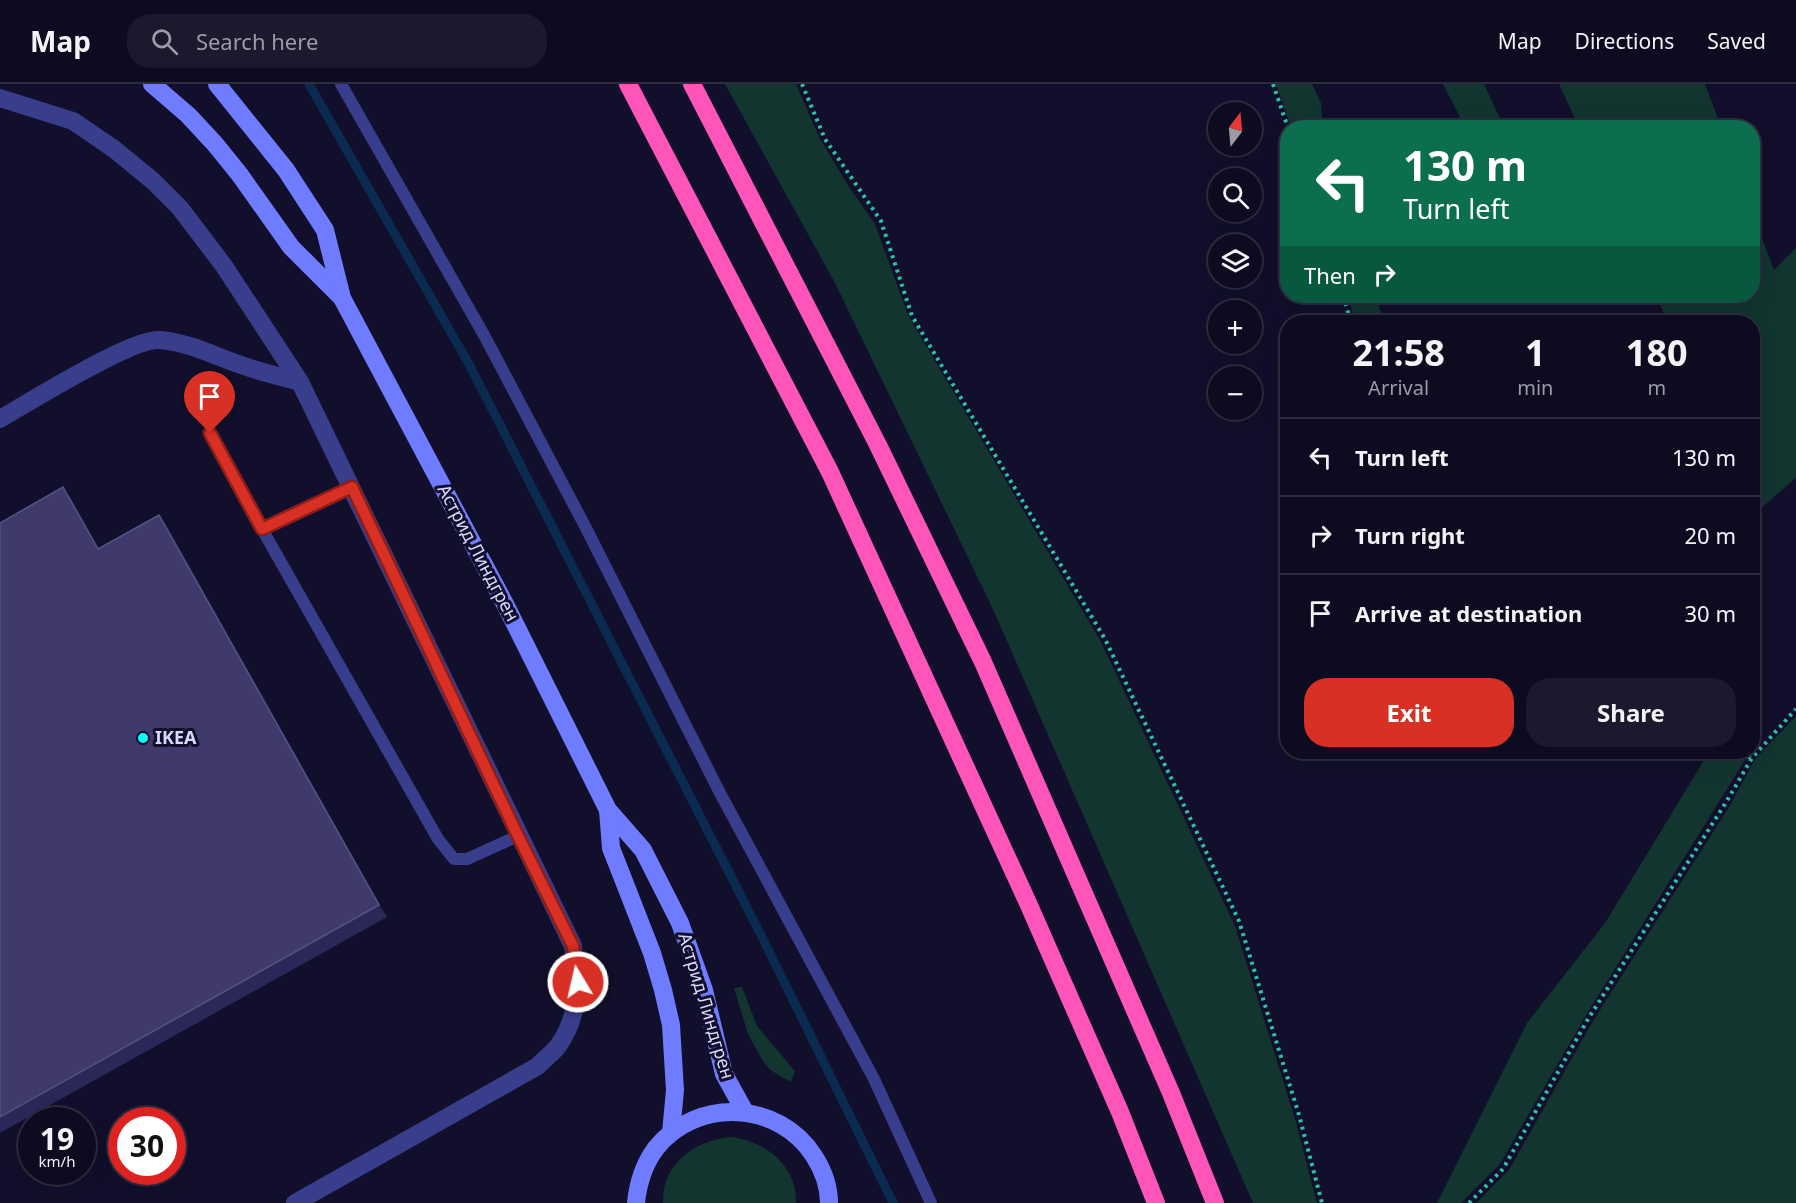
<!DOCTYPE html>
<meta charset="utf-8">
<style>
:root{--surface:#0d0b20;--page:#1b192d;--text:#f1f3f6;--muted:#9a9ba5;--line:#2d2b3e;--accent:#d93025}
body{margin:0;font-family:"Noto Sans",sans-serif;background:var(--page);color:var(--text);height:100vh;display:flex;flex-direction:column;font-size:22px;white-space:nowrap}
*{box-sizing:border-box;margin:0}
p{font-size:20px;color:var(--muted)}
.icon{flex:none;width:33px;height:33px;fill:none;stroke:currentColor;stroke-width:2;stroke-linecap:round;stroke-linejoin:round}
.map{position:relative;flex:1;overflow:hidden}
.drawer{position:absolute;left:1280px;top:231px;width:480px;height:444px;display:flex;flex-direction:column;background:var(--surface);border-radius:24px;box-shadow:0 6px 24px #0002,0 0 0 2px var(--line)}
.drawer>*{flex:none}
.guide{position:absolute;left:1280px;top:36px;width:480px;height:183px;border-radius:24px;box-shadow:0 6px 24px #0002,0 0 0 2px var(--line);background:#0b6e4f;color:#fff;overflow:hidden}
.needle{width:39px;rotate:16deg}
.tools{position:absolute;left:1208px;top:18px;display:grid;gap:12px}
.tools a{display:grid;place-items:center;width:54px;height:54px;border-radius:50%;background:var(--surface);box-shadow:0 6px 24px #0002,0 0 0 2px var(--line);font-size:30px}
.speed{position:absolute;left:18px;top:1023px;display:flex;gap:12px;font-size:30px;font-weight:700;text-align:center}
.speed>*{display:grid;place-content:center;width:78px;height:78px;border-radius:50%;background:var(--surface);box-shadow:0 6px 24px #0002,0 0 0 2px var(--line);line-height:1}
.speed small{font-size:15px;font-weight:400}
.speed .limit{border:9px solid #d22;background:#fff;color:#111}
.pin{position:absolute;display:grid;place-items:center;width:51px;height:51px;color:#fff;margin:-62px -26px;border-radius:50% 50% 50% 0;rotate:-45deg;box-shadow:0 0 6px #0007}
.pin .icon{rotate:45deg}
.me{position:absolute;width:66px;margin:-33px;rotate:351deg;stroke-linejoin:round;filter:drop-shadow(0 0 4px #0008)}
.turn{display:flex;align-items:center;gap:21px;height:126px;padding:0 24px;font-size:27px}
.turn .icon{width:78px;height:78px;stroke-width:2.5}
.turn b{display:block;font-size:42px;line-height:51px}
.then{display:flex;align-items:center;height:57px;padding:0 24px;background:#0003;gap:12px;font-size:22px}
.eta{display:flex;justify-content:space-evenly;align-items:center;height:102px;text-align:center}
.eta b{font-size:36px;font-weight:700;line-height:42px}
.action{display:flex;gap:12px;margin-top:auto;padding:12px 24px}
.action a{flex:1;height:69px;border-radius:24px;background:var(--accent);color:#fff;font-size:24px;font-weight:700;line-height:69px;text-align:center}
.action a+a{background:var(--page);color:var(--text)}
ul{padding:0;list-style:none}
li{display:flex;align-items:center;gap:18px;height:78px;padding:0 24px;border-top:2px solid var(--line)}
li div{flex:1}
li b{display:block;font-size:22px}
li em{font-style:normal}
header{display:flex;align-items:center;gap:36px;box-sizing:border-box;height:84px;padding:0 30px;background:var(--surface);border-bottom:2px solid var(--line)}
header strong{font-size:28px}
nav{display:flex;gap:33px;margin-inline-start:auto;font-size:21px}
.search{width:420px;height:54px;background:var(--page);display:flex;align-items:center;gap:15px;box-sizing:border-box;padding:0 21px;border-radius:24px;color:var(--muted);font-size:22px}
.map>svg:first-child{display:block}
.green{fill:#123530}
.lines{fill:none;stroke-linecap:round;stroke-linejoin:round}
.stream{stroke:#0a2b4f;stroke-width:9}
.path{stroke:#29c3a8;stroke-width:4;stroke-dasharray:3 4.5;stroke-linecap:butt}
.lane{stroke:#383e8c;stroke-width:12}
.street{stroke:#383e8c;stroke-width:18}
.secondary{stroke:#707cff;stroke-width:18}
.highway{stroke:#ff54b9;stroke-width:18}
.wall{fill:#2c2759}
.shaded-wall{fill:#19163f}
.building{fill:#3f3a6b;stroke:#575382;stroke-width:1.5}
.route-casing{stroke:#8d1f18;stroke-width:15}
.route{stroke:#d93025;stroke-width:10}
.poi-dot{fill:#05fffc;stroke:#110f2b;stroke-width:2}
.labels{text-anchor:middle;stroke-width:6;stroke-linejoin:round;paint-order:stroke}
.street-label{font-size:18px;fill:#d9d9ff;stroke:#110f2b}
.poi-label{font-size:18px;font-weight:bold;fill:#d9d9ff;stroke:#110f2b;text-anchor:start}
</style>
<header>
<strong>Map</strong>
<div class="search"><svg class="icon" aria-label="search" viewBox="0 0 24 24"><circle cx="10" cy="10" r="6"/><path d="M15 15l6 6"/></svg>Search here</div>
<nav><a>Map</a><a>Directions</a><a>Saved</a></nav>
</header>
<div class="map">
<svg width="1796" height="1119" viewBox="0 0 1796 1119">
<rect width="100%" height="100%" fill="#110f2b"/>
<g class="green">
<path d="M 725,0 L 796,0 L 819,53 L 849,103 L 875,140 L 908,231 L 1101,558 L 1235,842 L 1295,1035 L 1317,1119 L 1253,1119 L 992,523 L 835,199 Z"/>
<path d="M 1276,0 L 1312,0 L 1321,19 L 1323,43 L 1291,43 Z"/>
<path d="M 1443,0 L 1484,0 L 1504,43 L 1465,43 Z"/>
<path d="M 1559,0 L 1705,0 L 1721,43 L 1579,43 Z"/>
<path d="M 1752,128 L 1774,186 L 1796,164 L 1796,394 L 1752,432 L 1752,238 L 1668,238 L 1656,212 L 1752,212 Z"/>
<path d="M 1347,212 L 1377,212 L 1379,224 L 1387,238 L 1356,238 Z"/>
<path d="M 1796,632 L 1796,1119 L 1476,1119 L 1509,1086 L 1593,937 L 1729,723 L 1755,675 Z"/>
<path d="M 1709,668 L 1725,668 L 1745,676 L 1585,933 L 1500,1080 L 1461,1119 L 1437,1119 L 1527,939 L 1605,839 Z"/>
<path d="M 742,903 L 757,942 L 795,987 L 791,998 L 770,986 L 763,977 L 748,950 L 734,904 Z"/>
<path d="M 733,1053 C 766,1058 797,1082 796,1119 L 663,1119 C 661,1079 697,1055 733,1053 Z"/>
</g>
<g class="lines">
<path class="stream" d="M 309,0 L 470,282 L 762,853 L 893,1119"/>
<g class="path">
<path d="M 802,0 L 825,55 L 881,137 L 912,232 L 1105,555 L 1239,837 L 1299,1031 L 1322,1119"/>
<path d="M 1273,0 L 1288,44"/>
<path d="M 1343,212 L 1351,238"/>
<path d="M 1734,668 L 1752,674"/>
<path d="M 1469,1119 L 1503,1085 L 1588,935 L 1725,720 L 1752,674 L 1796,625"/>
</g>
<g class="lane">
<path d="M 341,0 L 484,251 L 586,444 L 720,709 L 874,995 L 931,1119"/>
<path d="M 211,349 L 262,445"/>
<path d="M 352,403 L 262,445 L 438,755 L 454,775 L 467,775 L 518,752"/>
</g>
<g class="street">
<path d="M 0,14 L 73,37 L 114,65 L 153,97 L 180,124 L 224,182 L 300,298 L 573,862 C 578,898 581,930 558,962 C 553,969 544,975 538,982 L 295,1119"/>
<path d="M 0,335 C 29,318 132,254 159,256 C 190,258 218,274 247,283 C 264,289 282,293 300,298"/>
</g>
<g class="secondary">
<path d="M 152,0 L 188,31 L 215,60 L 240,91 L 291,163 L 341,213"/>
<path d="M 217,0 L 286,86 L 325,146 L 342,214 L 506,522 L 608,726 L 643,766 L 680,839 L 704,906 L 724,990 L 745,1028"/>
<path d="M 608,726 L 611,764 L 652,869 L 663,906 L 671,941 L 675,1006 L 671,1049"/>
<path d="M 636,1119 C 638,1099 644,1080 656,1064 C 697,1013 779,1017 814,1072 C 823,1086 829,1102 829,1119"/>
</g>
<g class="highway">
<path d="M 628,0 L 830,388 L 1028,819 L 1120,1028 L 1156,1119"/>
<path d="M 692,0 L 878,361 L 983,578 L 1171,1009 L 1215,1119"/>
</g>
</g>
<path class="wall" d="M 71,415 L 99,464 L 167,442 L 387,833 L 0,1049 L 0,439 Z"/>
<g class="shaded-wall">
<path d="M 63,403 L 71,415 L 106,476 L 98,465 Z"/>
<path d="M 159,431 L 167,442 L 387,833 L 379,821 Z"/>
</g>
<path class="building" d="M 63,403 L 98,465 L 159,431 L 379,821 L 0,1033 L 0,439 Z"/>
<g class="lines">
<g class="route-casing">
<path id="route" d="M 210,349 L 262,445 L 352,403 L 518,752 L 573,862 L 578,898"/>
</g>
<use href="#route" class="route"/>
</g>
<circle class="poi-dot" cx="143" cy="654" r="6"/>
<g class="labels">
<g class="street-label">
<text transform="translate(478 469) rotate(62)" y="6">Астрид Линдгрен</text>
<text transform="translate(706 922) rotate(73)" y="6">Астрид Линдгрен</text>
</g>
<g class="poi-label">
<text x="155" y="660">IKEA</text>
</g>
</g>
</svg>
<div class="tools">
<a><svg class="needle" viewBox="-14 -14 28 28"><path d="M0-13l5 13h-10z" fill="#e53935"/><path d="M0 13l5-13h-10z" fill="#9a9ba5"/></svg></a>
<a><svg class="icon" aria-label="search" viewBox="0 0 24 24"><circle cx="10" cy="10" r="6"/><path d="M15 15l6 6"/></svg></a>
<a><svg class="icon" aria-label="layers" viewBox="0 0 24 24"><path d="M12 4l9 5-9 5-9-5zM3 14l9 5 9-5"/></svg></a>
<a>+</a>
<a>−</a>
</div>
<div class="speed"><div>19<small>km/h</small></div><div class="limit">30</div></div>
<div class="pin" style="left:210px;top:349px;background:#d93025"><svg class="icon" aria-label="arrive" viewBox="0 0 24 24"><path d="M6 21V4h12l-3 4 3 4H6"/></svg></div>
<svg class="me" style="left:578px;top:898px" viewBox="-20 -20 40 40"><circle r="17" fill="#d93025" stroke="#fff" stroke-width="3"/><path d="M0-11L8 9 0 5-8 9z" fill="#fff"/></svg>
<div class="guide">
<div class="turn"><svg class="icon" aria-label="left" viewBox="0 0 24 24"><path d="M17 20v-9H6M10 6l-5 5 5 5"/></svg><div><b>130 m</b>Turn left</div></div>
<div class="then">Then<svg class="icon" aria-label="right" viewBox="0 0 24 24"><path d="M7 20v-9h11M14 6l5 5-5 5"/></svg></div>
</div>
<section class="drawer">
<div class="eta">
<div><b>21:58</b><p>Arrival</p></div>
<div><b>1</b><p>min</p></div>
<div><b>180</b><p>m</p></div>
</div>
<ul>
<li><svg class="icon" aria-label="left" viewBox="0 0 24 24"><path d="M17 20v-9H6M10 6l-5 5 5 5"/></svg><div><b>Turn left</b></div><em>130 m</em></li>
<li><svg class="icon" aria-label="right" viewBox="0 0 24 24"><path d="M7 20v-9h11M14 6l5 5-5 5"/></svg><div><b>Turn right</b></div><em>20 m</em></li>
<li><svg class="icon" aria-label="arrive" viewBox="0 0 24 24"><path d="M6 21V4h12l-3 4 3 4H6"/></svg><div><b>Arrive at destination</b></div><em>30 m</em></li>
</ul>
<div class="action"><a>Exit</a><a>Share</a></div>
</section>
</div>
